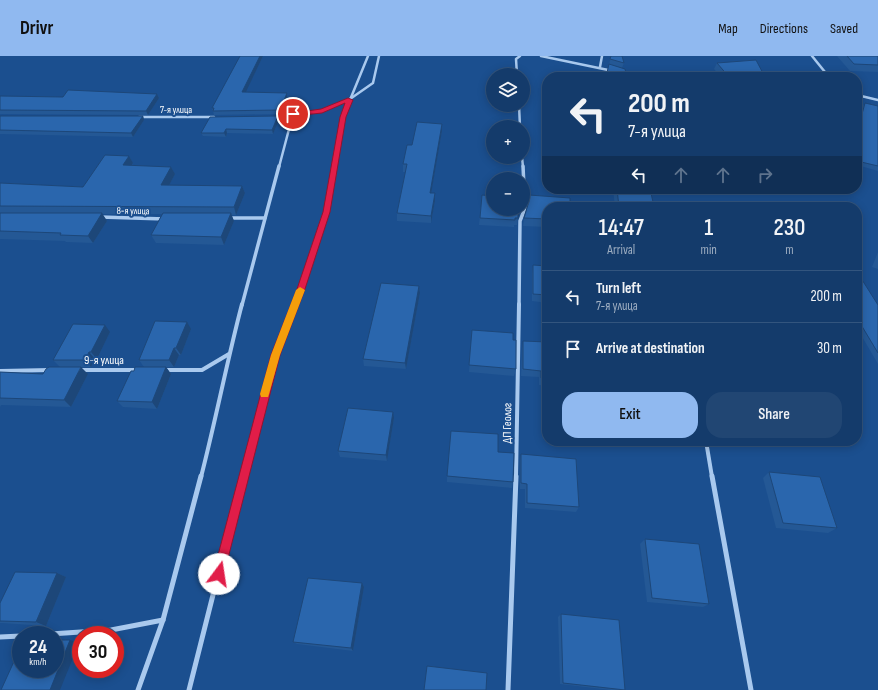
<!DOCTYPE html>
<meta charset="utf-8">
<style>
:root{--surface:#143b6b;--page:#214673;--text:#f1f3f6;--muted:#9dadc1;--line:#33557e;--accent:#90b9f0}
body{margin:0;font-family:"Sofia Sans Condensed",sans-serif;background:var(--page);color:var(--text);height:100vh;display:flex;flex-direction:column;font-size:15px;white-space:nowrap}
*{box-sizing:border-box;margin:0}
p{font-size:13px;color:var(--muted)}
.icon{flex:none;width:22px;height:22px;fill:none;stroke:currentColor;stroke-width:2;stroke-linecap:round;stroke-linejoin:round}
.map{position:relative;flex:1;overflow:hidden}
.details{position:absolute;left:542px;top:146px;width:320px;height:244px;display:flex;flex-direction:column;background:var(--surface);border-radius:16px;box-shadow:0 2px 10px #0003,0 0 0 1px var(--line)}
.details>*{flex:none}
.top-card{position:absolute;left:542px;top:16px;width:320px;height:122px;border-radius:16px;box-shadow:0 2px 10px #0003,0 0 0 1px var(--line);background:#143b6b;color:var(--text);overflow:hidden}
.buttons{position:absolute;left:486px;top:12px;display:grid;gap:8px}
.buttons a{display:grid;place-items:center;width:44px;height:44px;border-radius:50%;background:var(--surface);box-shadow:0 2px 10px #0003,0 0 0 1px var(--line);font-size:20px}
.speed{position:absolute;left:12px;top:570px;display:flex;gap:8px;font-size:20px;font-weight:700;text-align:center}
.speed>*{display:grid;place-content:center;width:52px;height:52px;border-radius:50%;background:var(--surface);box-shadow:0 2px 10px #0003,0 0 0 1px var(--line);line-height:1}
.speed small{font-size:10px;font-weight:400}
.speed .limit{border:6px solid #d22;background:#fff;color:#111}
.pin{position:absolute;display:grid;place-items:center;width:34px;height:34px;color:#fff;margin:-17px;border:2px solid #fff;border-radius:50%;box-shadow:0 1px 4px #0007}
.me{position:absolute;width:44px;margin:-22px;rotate:14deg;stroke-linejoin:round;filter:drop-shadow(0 0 3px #0008)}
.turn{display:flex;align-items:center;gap:14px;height:84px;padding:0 20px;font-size:18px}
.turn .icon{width:52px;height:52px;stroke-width:2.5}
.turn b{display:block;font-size:28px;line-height:34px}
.lanes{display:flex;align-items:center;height:38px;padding:0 20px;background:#0003;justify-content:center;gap:20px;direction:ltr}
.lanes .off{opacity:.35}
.eta{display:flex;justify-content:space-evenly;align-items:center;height:68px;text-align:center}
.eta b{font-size:24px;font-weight:600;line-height:28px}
.primary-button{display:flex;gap:8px;margin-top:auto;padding:8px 20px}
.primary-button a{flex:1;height:46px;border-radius:16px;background:var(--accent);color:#111;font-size:16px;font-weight:600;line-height:46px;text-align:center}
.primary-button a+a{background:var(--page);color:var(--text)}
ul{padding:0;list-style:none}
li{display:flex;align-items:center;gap:12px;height:52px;padding:0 20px;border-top:1px solid var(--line)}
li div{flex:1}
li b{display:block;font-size:15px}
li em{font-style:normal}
header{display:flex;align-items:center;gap:24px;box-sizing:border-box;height:56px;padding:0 20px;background:var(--accent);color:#111}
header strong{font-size:19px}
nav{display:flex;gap:22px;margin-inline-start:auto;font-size:14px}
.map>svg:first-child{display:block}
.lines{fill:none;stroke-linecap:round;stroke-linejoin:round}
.street-far3{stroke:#a9c9ee;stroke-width:2.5}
.street-far2{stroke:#a9c9ee;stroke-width:3.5}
.street-far1{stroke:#a9c9ee;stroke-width:4}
.street{stroke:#a9c9ee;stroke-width:5}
.wall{fill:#245895}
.shaded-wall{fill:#1d4779}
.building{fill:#2a66ad;stroke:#1d4779}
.route{fill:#e11d48;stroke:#92132f}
.slow{fill:#f59e0b}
.labels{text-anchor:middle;stroke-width:4;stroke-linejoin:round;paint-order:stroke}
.far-street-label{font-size:10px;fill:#fff;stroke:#1b4f8f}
.street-label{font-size:12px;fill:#fff;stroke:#1b4f8f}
</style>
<header>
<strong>Drivr</strong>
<nav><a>Map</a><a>Directions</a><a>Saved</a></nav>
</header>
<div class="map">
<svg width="878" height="634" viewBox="0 0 878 634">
<rect width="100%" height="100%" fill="#1b4f8f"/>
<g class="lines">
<g class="street-far3">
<path d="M 541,0 L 613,15"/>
<path d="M 812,0 L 829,21"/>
<path d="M 600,11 L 602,0"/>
<path d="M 621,17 L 635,21"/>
<path d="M 517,19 L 516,3 L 520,0"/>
<path d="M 857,39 L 878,44"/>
<path d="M 519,49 L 520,71"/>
<path d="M 139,61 L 214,61"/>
<path d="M 273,62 L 322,55 L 350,43 L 373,27 L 379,0"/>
<path d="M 522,101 L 523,111"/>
<path d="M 279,111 L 293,58"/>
<path d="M 335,111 L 343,61 L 368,0"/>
</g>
<g class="street-far2">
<path d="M 100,161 L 165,163"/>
<path d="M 228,162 L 265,162"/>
<path d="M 242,249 L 279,110"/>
<path d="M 295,249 L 327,156 L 335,110"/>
<path d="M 519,249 L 520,165 L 525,152 L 523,110"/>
</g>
<g class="street-far1">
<path d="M 79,314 L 139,314"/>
<path d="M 163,314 L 202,314 L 229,298"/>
<path d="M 0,315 L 51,314"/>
<path d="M 706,385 L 712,421"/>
<path d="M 201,421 C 216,363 227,305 242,248"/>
<path d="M 242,421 L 275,299 L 295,248"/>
<path d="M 516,421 L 519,248"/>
</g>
<g class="street">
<path d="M 712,420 L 751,634"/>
<path d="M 35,579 L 111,574 L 163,564"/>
<path d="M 0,581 L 21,580"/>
<path d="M 138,634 L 163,564 L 201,420"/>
<path d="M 189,634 L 243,420"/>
<path d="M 508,634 L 516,420"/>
</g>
</g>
<g class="wall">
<path d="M 263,0 L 245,36 L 287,37 L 287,41 L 281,58 L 214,59 L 212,52 Z"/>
<path d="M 611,0 L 624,7 L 622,12 L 606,21 Z"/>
<path d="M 837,0 L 878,0 L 878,16 L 850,15 Z"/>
<path d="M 717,7 L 765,21 L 721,21 L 714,13 Z"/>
<path d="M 157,38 L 159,42 L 148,59 L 0,58 L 0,40 L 63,41 Z"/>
<path d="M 865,47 L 878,50 L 878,115 L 857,109 L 857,71 L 863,50 Z"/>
<path d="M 0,60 L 143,60 L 144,64 L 133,81 L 0,78 Z"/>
<path d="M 279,64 L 273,78 L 227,77 L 226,81 L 203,80 L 201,77 Z"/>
<path d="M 442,75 L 431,137 L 435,145 L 431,167 L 397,165 L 397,157 L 405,116 L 403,116 L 403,108 L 412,89 Z"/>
<path d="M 129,100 L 133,107 L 132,110 L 171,111 L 175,118 L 169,129 L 242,130 L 245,137 L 236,159 L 231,159 L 234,165 L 224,189 L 156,187 L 151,179 L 162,158 L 102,158 L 107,165 L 93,187 L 66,186 L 65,185 L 0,183 L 0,127 L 83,131 Z"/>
<path d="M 613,133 L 650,133 L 653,146 L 698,151 L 615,151 Z"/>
<path d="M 482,139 L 521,153 L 518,162 L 517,169 L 514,169 L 514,171 L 479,169 Z"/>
<path d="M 529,139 L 547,151 L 547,171 L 523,170 L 524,162 L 528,150 Z"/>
<path d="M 878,196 L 878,213 L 872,211 Z"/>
<path d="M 533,209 L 547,210 L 547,247 L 532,245 L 532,217 Z"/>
<path d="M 857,219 L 878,249 L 878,308 L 857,272 Z"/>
<path d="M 419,230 L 420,237 L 406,313 L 364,310 L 363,303 Z"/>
<path d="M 191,273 L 181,299 L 179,299 L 174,311 L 144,311 L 139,304 Z"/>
<path d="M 472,274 L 513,284 L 516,313 L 514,320 L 469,316 Z"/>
<path d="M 110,276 L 97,303 L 95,303 L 91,311 L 60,311 L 53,304 Z"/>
<path d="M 523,285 L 547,286 L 547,330 L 539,329 L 539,321 L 521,320 L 522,292 Z"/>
<path d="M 166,311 L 171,318 L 157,353 L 123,351 L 117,345 L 134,315 Z"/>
<path d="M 0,316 L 43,318 L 88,318 L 71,351 L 1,349 L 0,351 Z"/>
<path d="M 394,362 L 387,405 L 340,401 L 338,395 Z"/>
<path d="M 521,398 L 579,451 L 576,456 L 525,452 L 525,433 L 520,433 L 520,404 Z"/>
<path d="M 769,416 L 837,472 L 828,477 L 776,472 L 763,422 Z"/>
<path d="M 447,420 L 513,426 L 512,432 L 447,426 Z"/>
<path d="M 645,483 L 709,548 L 703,551 L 647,546 L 640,488 Z"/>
<path d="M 57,517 L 66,521 L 46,570 L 2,567 L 0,567 L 0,547 Z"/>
<path d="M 362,527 L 364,531 L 353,595 L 297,588 L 293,586 Z"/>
<path d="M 561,558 L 625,634 L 611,634 L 560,628 L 558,561 Z"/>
</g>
<g class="shaded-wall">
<path d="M 260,0 L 263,0 L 244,40 L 242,36 Z"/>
<path d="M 287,37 L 287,41 L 281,58 L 280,54 Z"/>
<path d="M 157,38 L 159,42 L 148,59 L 146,55 Z"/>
<path d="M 143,60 L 144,64 L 133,81 L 131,77 Z"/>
<path d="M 278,60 L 279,64 L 273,78 L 272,74 Z"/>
<path d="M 442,68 L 442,75 L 430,144 L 430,137 Z"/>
<path d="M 226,73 L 227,77 L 226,81 L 224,77 Z"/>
<path d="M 129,100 L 133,107 L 127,117 L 123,109 Z"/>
<path d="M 171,111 L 175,118 L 165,137 L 161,129 Z"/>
<path d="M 242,130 L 245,137 L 236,159 L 234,151 Z"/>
<path d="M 435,137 L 435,145 L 431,167 L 431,160 Z"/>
<path d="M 519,153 L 521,153 L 518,162 L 518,157 Z"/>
<path d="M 102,157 L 107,165 L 93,187 L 88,180 Z"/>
<path d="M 231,157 L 234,165 L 224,189 L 221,181 Z"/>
<path d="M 419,230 L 420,237 L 406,313 L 405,307 Z"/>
<path d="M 187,266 L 191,273 L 181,299 L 176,292 Z"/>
<path d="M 105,269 L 110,276 L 97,303 L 91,296 Z"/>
<path d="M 174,292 L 179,299 L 174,311 L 169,304 Z"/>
<path d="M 89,296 L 95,303 L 91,311 L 85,304 Z"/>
<path d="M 81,311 L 88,318 L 71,351 L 64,344 Z"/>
<path d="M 166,311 L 171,318 L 157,353 L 152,346 Z"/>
<path d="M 393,356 L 394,362 L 387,405 L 386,399 Z"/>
<path d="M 57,517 L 66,521 L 46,570 L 36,566 Z"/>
<path d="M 362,527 L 364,531 L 353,595 L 351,592 Z"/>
<path d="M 70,584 L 79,587 L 60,634 L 50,634 Z"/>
</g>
<g class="building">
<path d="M 240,0 L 260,0 L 242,36 L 287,37 L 280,54 L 213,55 L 214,52 L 212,52 Z"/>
<path d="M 611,0 L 622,0 L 624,7 L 610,3 Z"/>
<path d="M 847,0 L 878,0 L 878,9 L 854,8 Z"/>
<path d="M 756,4 L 765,21 L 729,21 L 717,7 Z"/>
<path d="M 609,8 L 625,13 L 627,21 L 606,21 Z"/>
<path d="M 68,34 L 157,38 L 146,55 L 0,54 L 0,40 L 63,41 Z"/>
<path d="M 865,47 L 878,50 L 878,110 L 857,105 L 857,77 Z"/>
<path d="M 0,60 L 143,60 L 131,77 L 0,74 Z"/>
<path d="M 278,60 L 272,74 L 226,73 L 224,77 L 201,77 L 210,61 Z"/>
<path d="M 417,66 L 442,68 L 430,137 L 435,137 L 431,160 L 397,157 L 407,108 L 403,108 L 407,89 L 412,89 Z"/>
<path d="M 105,99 L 129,100 L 123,109 L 171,111 L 161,129 L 242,130 L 234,151 L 0,150 L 0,127 L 83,131 Z"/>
<path d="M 617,133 L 650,133 L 653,146 L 697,149 L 698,151 L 619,151 Z"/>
<path d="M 482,139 L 493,140 L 493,153 L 519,153 L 518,157 L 518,162 L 515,162 L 515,164 L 480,162 Z"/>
<path d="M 529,139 L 570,142 L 570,151 L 547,151 L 547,163 L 524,162 L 529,145 Z"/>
<path d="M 0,157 L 102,157 L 88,180 L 60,179 L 61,177 L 0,175 Z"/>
<path d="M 163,157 L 231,157 L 221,181 L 151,179 Z"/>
<path d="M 533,209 L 547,210 L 547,239 L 533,238 Z"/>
<path d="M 857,219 L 859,219 L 878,249 L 878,297 L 857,262 Z"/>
<path d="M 381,227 L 419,230 L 405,307 L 363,303 Z"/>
<path d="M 155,265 L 187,266 L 176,292 L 174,292 L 169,304 L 139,304 Z"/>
<path d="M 73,268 L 105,269 L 91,296 L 89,296 L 85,304 L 53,304 Z"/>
<path d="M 472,274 L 513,277 L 513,284 L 516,284 L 516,313 L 469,309 Z"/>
<path d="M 523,285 L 547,286 L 547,323 L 541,322 L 541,315 L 523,313 Z"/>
<path d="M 49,311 L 81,311 L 64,344 L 0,342 L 0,316 L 43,318 L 46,313 Z"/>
<path d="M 135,311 L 166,311 L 152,346 L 117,345 L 131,315 L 134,315 Z"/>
<path d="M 348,352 L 393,356 L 386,399 L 338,395 Z"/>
<path d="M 451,375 L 498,378 L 498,396 L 514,397 L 513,426 L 447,420 Z"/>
<path d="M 521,398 L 576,403 L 579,451 L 527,447 L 527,428 L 521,427 Z"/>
<path d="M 769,416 L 820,421 L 837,472 L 783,467 Z"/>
<path d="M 645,483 L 699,488 L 709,548 L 652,542 Z"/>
<path d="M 15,516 L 57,517 L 36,566 L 0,565 L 0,547 Z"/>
<path d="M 308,522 L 362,527 L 351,592 L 293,586 Z"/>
<path d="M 561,558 L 619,564 L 625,634 L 563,627 Z"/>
<path d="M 55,584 L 70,584 L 50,634 L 1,634 L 21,590 L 21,613 L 55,613 Z"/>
<path d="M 427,610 L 487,617 L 486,634 L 424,634 Z"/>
</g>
<path class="route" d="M 348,42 L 353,44 L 346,61 L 330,156 L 305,233 L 280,299 L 224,518 L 223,522 L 219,523 L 215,522 L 213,518 L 271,299 L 297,233 L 323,156 L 340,61 L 345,47 L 322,57 L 293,60 L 290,58 L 293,57 L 321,53 Z"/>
<path class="slow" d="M 300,231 L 305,234 L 280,299 L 269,338 L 268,341 L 261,341 L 260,338 L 271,299 L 296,234 Z"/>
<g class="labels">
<g class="far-street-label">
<text x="176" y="57">7-я улица</text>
<text transform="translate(133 154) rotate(1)" y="4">8-я улица</text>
</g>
<g class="street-label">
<text x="104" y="308">9-я улица</text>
<text transform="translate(507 367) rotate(-89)" y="4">ДП Геолог</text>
</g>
</g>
</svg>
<div class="buttons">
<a><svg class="icon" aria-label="layers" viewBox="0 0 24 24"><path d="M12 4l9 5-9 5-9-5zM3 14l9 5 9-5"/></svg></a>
<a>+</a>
<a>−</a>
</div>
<div class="speed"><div>24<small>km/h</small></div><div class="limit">30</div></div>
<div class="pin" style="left:293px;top:58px;background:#d93025"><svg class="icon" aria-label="arrive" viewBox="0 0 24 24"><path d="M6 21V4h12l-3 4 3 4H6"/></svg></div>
<svg class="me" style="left:219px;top:518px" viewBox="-20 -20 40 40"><circle r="19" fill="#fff"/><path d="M0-13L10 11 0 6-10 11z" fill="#e11d48"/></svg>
<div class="top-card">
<div class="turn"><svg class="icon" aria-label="left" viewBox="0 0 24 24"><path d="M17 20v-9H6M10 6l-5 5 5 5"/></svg><div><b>200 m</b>7-я улица</div></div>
<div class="lanes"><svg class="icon" aria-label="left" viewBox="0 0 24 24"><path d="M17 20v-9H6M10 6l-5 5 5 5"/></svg><svg class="icon off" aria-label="ahead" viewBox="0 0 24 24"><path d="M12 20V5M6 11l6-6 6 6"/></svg><svg class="icon off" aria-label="ahead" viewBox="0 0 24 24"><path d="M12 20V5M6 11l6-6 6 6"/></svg><svg class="icon off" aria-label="right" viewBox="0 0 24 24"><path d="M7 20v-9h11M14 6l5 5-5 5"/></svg></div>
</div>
<section class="details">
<div class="eta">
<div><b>14:47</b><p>Arrival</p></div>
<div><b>1</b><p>min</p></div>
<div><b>230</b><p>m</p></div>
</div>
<ul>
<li><svg class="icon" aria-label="left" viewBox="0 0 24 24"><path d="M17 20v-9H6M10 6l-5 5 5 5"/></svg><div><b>Turn left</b><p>7-я улица</p></div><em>200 m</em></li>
<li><svg class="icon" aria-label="arrive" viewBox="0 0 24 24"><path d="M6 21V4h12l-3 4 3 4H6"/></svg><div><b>Arrive at destination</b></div><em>30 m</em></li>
</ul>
<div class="primary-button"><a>Exit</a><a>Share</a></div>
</section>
</div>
